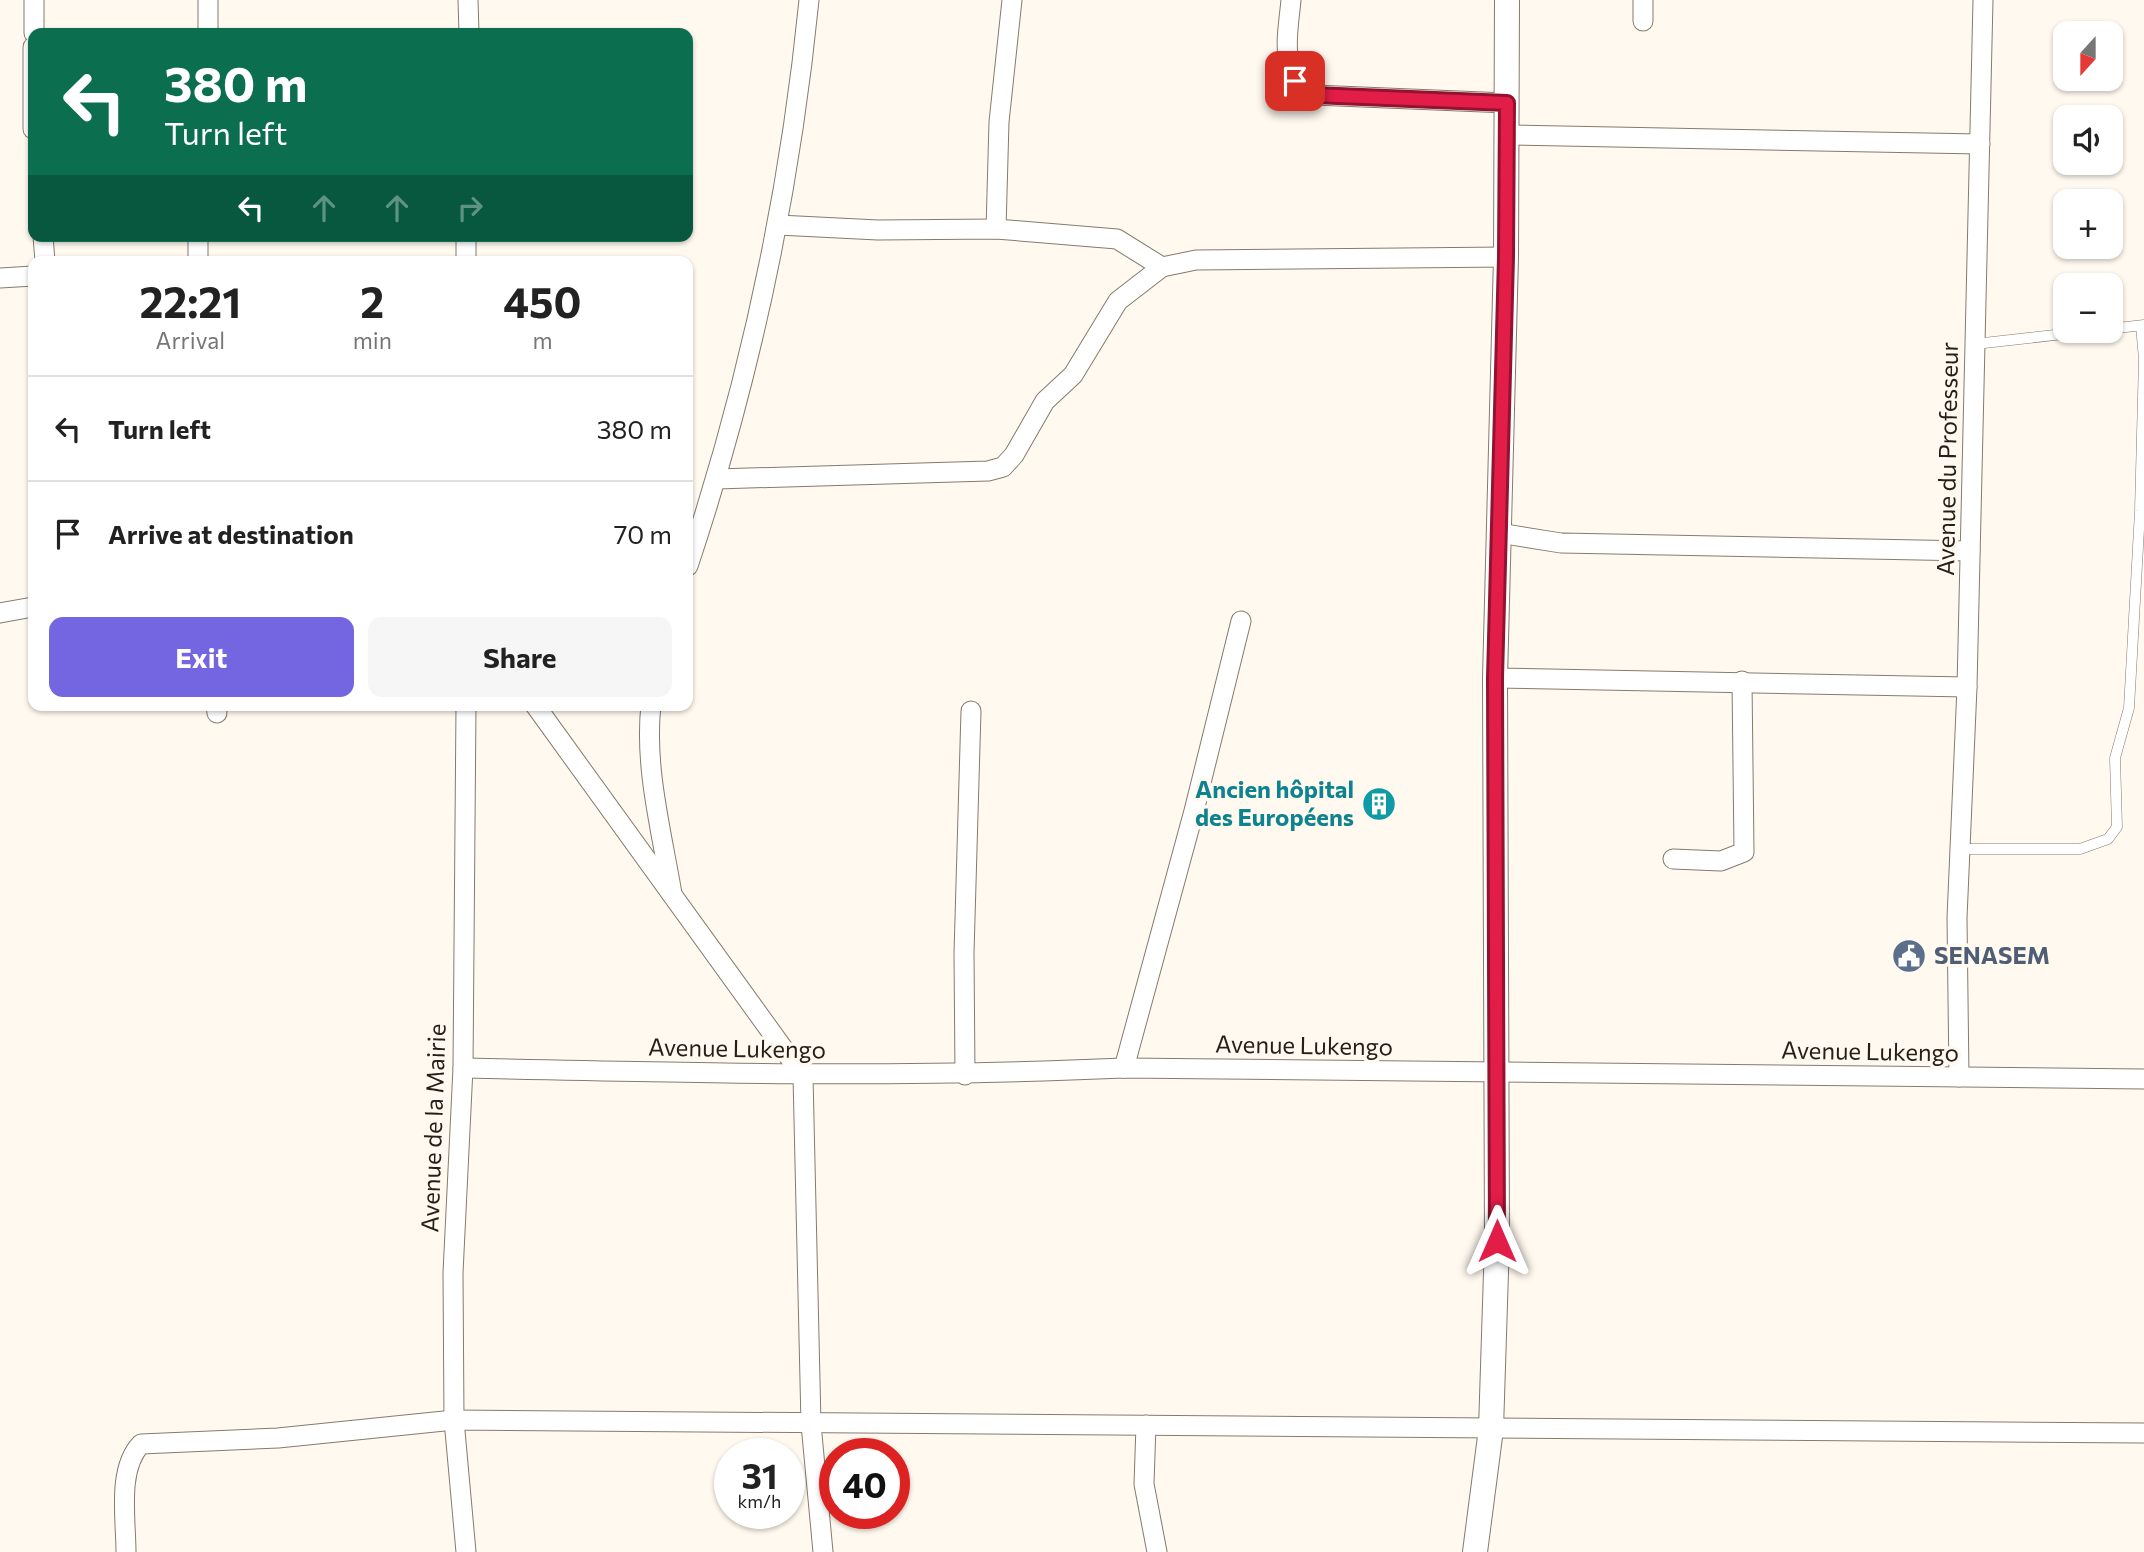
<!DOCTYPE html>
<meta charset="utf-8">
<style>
:root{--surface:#fff;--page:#f6f6f6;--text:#222;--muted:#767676;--line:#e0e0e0;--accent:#7466e1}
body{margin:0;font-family:Commissioner,sans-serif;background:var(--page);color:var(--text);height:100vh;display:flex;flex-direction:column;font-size:26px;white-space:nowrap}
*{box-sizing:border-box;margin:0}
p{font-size:23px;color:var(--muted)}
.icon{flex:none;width:38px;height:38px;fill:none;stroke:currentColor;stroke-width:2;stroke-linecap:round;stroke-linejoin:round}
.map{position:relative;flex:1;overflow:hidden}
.details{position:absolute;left:28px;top:256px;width:665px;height:455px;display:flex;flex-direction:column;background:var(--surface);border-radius:14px;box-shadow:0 2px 5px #0004}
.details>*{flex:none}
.guide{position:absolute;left:28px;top:28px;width:665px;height:214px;border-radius:14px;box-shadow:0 2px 5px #0004;background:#0b6e4f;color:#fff;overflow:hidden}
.needle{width:46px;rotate:201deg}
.tools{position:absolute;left:2053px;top:21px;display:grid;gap:14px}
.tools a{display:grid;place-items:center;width:70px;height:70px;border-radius:14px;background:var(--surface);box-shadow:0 2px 5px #0004;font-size:35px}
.speed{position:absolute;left:714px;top:1438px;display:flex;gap:14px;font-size:35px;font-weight:700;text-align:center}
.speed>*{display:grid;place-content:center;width:91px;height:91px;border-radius:50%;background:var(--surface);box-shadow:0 2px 5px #0004;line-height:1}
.speed small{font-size:18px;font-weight:400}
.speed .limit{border:10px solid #d22;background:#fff;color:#111}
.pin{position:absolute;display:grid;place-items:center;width:60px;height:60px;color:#fff;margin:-30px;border-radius:14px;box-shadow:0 4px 10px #0006}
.me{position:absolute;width:77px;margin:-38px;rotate:0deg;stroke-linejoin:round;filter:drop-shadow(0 0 5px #0008)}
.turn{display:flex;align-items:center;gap:24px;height:147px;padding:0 21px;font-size:32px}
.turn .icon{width:91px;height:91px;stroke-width:2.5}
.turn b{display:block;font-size:49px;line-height:60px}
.lanes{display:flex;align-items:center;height:66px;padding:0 21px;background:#0003;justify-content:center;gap:35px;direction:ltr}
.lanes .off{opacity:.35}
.eta{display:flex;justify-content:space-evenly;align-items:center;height:119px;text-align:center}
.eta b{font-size:42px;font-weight:700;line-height:49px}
.cta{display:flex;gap:14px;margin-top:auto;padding:14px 21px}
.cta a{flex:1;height:80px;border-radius:14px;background:var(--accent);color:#fff;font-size:28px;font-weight:700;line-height:80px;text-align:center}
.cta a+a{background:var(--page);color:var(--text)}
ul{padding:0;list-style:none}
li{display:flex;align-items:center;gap:21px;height:105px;padding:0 21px;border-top:2px solid var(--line)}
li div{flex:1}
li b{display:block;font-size:26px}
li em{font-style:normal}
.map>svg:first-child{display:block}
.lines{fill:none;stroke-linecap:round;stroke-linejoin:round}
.service-casing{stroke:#847b6c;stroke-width:11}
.minor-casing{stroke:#847b6c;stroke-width:21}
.tertiary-casing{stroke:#847b6c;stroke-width:26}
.service{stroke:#fff;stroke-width:10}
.minor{stroke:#fff;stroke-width:19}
.tertiary{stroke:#fff;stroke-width:24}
.route-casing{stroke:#92132f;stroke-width:18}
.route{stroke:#e11d48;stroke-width:12}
.labels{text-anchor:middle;stroke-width:7;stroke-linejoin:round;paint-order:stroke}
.street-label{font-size:24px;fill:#231f19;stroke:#fff9ef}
.culture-label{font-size:24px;font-weight:bold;fill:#0d838f;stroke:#fff9ef;text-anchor:end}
.service-label{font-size:24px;font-weight:bold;fill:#4e5e75;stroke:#fff9ef;text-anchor:start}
</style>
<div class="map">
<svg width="2144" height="1552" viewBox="0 0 2144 1552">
<rect width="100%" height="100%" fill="#fff9ef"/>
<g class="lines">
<g class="service-casing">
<g id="service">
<path d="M 1975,344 L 2144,325"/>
<path d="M 1959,849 L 2080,849 L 2108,839 L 2117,827 L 2115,758 L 2129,708 L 2140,511 L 2144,359 L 2141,326"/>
</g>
</g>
<g class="minor-casing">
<g id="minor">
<path d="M 468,0 L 469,33"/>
<path d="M 1291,0 C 1288,34 1277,76 1314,95 L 1507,103"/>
<path d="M 1643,21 L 1643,0"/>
<path d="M 34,33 L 34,0"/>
<path d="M 208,33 L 208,0"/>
<path d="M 33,47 L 33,129"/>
<path d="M 1507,135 L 1980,144"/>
<path d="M 778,225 L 878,230 L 996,229 L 1117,239 L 1162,267 L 1196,260 L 1506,257"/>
<path d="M 996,229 L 999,122 L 1012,0"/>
<path d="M 43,236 L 45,261"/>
<path d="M 198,236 L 198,261"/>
<path d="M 466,261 L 466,236"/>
<path d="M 0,278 L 33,276"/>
<path d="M 717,479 L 988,471 L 1003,467 L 1014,455 L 1045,401 L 1073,375 L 1118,301 L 1162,267"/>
<path d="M 1499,533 L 1561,543 L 1970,551"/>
<path d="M 688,566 C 749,383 790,192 809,0"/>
<path d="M 0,613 L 33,607"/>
<path d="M 1495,678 L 1967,687"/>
<path d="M 216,705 L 217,713"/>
<path d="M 535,705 L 803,1076 L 811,1424 L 823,1552"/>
<path d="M 651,705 C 644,767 662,833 672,894"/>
<path d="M 1673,859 L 1721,861 L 1744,852 L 1742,681"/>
<path d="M 463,1068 C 684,1073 903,1078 1124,1068 L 2144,1079"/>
<path d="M 1124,1068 L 1194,811 L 1241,621"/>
<path d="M 965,1075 L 964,953 L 971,711"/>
<path d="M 1959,1077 L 1957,918 L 1967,687 L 1983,0"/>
<path d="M 1146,1425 L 1144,1484 L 1157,1552"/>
<path d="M 126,1552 C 126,1519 117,1469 141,1444 L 278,1438 L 454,1420 L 2144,1433"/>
<path d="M 466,1552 L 454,1420 L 453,1273 L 463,1068 L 466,705"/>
</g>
</g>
<g class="tertiary-casing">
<path id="tertiary" d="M 1475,1552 L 1491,1429 L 1497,1241 L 1495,678 L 1506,257 L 1507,0"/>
</g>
<use href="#service" class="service"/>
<use href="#minor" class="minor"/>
<use href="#tertiary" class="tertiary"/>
</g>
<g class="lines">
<g class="route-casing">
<path id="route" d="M 1295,81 L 1314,95 L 1507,103 L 1506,257 L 1495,678 L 1497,1241"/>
</g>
<use href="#route" class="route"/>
</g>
<defs>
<g id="building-disc" transform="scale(1.75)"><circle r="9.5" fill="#0f9aa8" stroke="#fff9ef"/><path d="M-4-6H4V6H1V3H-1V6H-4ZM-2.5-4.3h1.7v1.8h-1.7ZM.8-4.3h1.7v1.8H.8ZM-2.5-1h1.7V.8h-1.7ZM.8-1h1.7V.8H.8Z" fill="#fff"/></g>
<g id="civic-disc" transform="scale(1.75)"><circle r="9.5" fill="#5c6f8a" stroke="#fff9ef"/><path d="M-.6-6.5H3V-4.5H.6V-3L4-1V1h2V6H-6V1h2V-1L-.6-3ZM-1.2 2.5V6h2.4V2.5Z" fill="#fff"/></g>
</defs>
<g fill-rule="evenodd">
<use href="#building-disc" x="1379" y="804"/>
<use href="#civic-disc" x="1909" y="956"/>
</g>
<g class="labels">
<g class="street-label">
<text transform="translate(1948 459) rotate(-89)" y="8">Avenue du Professeur</text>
<text transform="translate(1304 1046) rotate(1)" y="8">Avenue Lukengo</text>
<text transform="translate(737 1049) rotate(1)" y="8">Avenue Lukengo</text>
<text transform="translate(1870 1052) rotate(1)" y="8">Avenue Lukengo</text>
<text transform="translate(434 1128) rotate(-88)" y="8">Avenue de la Mairie</text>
</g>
<g class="culture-label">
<text x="1354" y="798">Ancien hôpital<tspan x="1354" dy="28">des Européens</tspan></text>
</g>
<g class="service-label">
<text x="1934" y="964">SENASEM</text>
</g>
</g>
</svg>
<div class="tools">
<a><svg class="needle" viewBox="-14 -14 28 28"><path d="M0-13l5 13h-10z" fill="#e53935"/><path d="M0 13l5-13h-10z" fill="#767676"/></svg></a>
<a><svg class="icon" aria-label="sound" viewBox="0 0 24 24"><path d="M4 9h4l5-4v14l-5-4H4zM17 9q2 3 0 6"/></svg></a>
<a>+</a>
<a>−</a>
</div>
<div class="speed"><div>31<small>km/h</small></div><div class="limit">40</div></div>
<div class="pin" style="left:1295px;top:81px;background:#d93025"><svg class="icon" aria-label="arrive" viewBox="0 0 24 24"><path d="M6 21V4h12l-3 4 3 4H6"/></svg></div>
<svg class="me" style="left:1497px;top:1241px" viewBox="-20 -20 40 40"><path d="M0-17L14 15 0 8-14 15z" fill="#e11d48" stroke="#fff" stroke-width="4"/></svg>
<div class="guide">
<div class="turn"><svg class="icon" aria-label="left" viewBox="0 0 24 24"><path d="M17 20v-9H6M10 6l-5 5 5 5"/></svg><div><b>380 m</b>Turn left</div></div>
<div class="lanes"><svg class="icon" aria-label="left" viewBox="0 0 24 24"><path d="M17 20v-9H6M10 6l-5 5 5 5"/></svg><svg class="icon off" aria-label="ahead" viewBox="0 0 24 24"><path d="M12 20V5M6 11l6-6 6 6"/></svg><svg class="icon off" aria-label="ahead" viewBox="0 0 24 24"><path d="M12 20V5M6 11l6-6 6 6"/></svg><svg class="icon off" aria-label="right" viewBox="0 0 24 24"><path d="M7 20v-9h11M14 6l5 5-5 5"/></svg></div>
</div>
<section class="details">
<div class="eta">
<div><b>22:21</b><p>Arrival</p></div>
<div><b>2</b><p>min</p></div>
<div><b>450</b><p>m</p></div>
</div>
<ul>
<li><svg class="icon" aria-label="left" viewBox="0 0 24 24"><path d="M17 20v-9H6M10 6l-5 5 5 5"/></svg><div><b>Turn left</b></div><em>380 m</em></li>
<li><svg class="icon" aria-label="arrive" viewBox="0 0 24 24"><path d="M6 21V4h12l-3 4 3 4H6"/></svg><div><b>Arrive at destination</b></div><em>70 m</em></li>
</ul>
<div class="cta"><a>Exit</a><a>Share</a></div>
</section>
</div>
